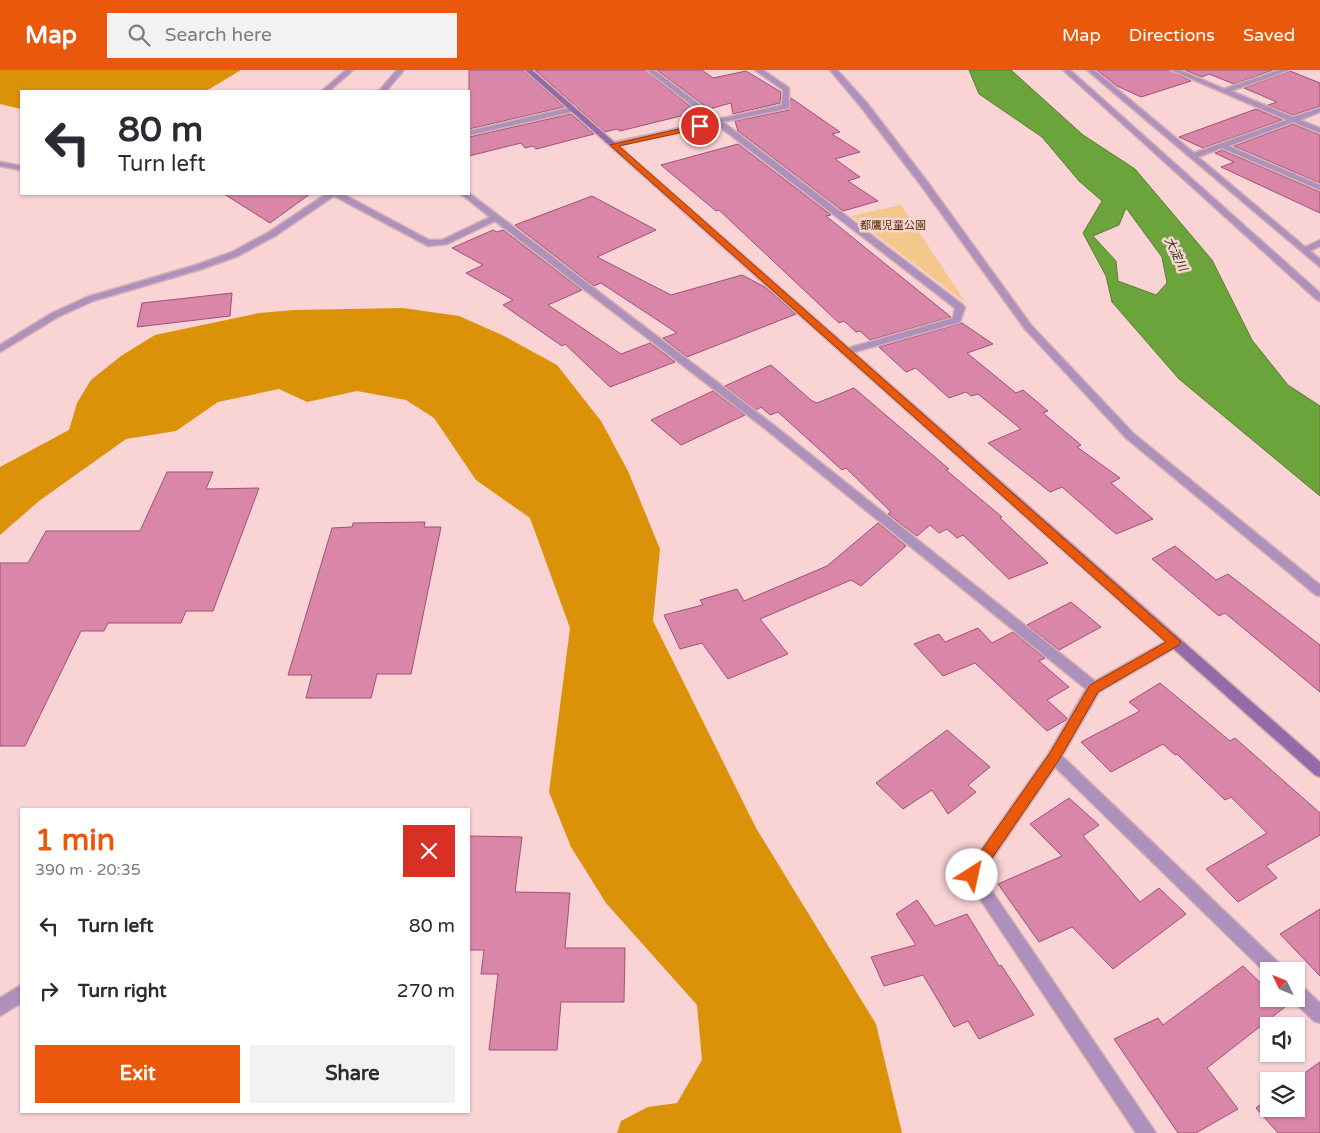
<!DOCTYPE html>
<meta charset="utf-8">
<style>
:root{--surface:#fff;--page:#f2f2f3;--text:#2b2b33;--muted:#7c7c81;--accent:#ea580c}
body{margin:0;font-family:"Varela Round","Noto Sans JP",sans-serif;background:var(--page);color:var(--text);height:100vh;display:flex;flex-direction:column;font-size:19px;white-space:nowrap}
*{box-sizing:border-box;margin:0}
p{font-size:16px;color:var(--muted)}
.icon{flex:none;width:28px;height:28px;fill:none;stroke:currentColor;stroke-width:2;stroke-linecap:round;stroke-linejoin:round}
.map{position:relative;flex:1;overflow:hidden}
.drawer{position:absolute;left:20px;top:738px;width:450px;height:305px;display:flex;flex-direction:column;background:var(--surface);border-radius:0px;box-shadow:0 1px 4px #0004}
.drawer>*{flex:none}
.top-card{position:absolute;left:20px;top:20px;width:450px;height:105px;border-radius:0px;box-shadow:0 1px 4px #0004;background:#fff;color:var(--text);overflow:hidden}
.needle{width:32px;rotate:313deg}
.tools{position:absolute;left:1260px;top:892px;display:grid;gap:10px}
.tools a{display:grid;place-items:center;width:45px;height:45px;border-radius:0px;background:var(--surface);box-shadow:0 1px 4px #0004;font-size:25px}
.pin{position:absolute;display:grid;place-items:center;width:42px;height:42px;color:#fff;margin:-21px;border:2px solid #fff;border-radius:50%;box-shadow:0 1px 5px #0007}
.me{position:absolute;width:55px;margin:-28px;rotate:35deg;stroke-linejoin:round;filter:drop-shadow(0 0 4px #0008)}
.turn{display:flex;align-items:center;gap:18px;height:105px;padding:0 15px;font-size:22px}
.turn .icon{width:65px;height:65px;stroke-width:2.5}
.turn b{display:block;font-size:35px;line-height:42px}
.round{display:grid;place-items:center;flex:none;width:52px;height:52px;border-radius:0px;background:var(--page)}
.headline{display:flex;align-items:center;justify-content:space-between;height:85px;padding:0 15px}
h1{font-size:30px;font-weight:700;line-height:38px;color:var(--accent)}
.action{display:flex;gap:10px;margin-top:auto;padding:10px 15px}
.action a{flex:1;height:58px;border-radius:0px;background:var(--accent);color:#fff;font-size:20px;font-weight:700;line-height:58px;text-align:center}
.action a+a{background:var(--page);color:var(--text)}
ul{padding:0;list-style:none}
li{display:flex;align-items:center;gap:15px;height:65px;padding:0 15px}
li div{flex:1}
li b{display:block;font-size:19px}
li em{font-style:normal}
header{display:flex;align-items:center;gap:30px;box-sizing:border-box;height:70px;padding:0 25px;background:var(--accent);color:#fff}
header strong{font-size:24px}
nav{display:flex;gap:28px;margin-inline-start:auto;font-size:18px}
.search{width:350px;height:45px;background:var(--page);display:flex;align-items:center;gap:12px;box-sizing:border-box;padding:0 18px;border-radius:0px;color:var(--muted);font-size:19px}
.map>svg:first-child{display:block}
.green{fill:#f4c78d}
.forest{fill:#db9208}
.water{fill:#6aa43a;stroke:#5e7c33;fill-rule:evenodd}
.building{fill:#d986a9;stroke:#9f5275}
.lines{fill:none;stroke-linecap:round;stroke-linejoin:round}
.lane-casing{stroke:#d5afb1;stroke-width:3}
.street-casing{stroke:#d5afb1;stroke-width:3}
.secondary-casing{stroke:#d5afb1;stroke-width:3}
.lane{fill:#ad91bc;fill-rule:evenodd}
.street{fill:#ad91bc;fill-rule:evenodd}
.secondary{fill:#946ba9;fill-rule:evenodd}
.route{fill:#ea580c;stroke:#983908}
.labels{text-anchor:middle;stroke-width:5;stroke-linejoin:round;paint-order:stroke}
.far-park-label{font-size:11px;fill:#4d3000;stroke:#fad3d5}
.far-water-label{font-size:12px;font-style:italic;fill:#1a3105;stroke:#fad3d5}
</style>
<header>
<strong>Map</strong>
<div class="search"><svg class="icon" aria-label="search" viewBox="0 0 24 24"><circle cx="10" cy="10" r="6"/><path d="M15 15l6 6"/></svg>Search here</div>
<nav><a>Map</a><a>Directions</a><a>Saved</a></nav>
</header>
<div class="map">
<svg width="1320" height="1063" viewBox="0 0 1320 1063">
<rect width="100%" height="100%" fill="#fad3d5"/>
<path class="green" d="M 901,135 L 966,233 L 851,146 Z"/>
<g class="forest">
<path d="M 0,0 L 241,0 L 206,21 L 21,21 L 21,39 L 0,34 Z"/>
<path d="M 403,238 L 459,246 L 502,265 L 557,295 L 601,351 L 628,401 L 660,479 L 653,551 L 756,758 L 876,954 L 902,1063 L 617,1063 L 621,1051 L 648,1037 L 677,1033 L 702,990 L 697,935 L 606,833 L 571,777 L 549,722 L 570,558 L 530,448 L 476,410 L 434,348 L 406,330 L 357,321 L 307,332 L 279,319 L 218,332 L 176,361 L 126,369 L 39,431 L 0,465 L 0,397 L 69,360 L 77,333 L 91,310 L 121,286 L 155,265 L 259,243 L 294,240 Z"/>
</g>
<path class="water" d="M 969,0 L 1011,0 L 1083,65 L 1135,99 L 1212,190 L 1252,270 L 1288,315 L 1320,336 L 1320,426 L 1179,309 L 1112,232 L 1106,206 L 1083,163 L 1102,131 L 1079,111 L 1042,67 L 979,24 ZM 1126,138 L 1162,187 L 1167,213 L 1156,225 L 1118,211 L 1116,191 L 1093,166 L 1119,155 Z"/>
<g class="building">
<path d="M 469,0 L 523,0 L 564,37 L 469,59 Z"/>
<path d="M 535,0 L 645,0 L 697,42 L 620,61 L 617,59 L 605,62 Z"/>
<path d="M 657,0 L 702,0 L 713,8 L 746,1 L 781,22 L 780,33 L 733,44 L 731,33 L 709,39 Z"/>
<path d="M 1097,0 L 1169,0 L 1191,11 L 1141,27 L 1117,16 Z"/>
<path d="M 1185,0 L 1273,0 L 1234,14 L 1209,4 L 1202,7 Z"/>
<path d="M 1290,1 L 1320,13 L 1320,36 L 1293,45 L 1268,35 L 1277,32 L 1244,18 Z"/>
<path d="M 791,28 L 840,62 L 832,64 L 860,82 L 835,89 L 860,107 L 848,111 L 878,131 L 843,141 L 738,61 L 735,51 L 789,40 Z"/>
<path d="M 1256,39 L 1282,50 L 1203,78 L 1179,67 Z"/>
<path d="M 571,44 L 594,64 L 536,79 L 533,76 L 525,78 L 521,73 L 469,86 L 469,67 Z"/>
<path d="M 1293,54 L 1320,65 L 1320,113 L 1234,76 Z"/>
<path d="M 738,74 L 831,145 L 826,146 L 951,247 L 870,270 L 860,261 L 856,262 L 844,251 L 839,253 L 719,140 L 716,141 L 661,95 Z"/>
<path d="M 1222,80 L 1320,122 L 1320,143 L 1221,97 L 1234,92 L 1215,83 Z"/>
<path d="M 224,124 L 310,124 L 270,153 Z"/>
<path d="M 592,126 L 656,160 L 597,187 L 671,225 L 742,205 L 765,217 L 796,244 L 687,287 L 663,268 L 677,263 L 601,213 L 594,216 L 515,155 Z"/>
<path d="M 493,160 L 497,162 L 503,160 L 582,220 L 548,235 L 621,284 L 650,273 L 675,292 L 610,317 L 565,274 L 562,276 L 503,235 L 513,230 L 466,203 L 483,195 L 452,178 Z"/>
<path d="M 232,223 L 230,246 L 137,257 L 142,233 Z"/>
<path d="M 962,253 L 993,274 L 967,283 L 1016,323 L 1023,320 L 1048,341 L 1043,343 L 1081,375 L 1077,377 L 1120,408 L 1111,413 L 1153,449 L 1116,464 L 1062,417 L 1050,422 L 988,373 L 1021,359 L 978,324 L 971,326 L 966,322 L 949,328 L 916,298 L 906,302 L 879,277 Z"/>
<path d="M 771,295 L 812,331 L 817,333 L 854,318 L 949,399 L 946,400 L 1002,447 L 1000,448 L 1048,493 L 1009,509 L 963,465 L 957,468 L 947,459 L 939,463 L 930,455 L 917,466 L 888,444 L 891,442 L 846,398 L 842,400 L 778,342 L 770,345 L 761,337 L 756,340 L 725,316 Z"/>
<path d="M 713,321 L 745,345 L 681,375 L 651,350 Z"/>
<path d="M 167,402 L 213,402 L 206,419 L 259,418 L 213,541 L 186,541 L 181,553 L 108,553 L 104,561 L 81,561 L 25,676 L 0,676 L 0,493 L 28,493 L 46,461 L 140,461 Z"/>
<path d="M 425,452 L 424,457 L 441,457 L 411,604 L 377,604 L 371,628 L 306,628 L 312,605 L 288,605 L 332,458 L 352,457 L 353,453 Z"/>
<path d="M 878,453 L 906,476 L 861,516 L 851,510 L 760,549 L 788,584 L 728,609 L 702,573 L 680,579 L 664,545 L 703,535 L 700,530 L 737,519 L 744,531 L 827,496 Z"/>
<path d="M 1175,476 L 1216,510 L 1228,504 L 1320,575 L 1320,622 L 1225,543 L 1219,546 L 1152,489 Z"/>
<path d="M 1071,532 L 1101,557 L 1059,580 L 1027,555 Z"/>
<path d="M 978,558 L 992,573 L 1013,562 L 1045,588 L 1039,591 L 1069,617 L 1047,630 L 1067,648 L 1066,650 L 1047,661 L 975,593 L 943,606 L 914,574 L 939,564 L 945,572 Z"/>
<path d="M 1160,613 L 1230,671 L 1235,668 L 1320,743 L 1320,765 L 1266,796 L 1277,808 L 1238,832 L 1206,799 L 1267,763 L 1231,727 L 1225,730 L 1177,684 L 1175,685 L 1163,674 L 1111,702 L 1081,672 L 1140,641 L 1129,632 Z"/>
<path d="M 947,660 L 990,697 L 968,715 L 976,722 L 948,744 L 932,720 L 903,739 L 876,713 Z"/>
<path d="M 1069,728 L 1099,755 L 1083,766 L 1140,832 L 1159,818 L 1186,844 L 1113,899 L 1072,857 L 1039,872 L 998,814 L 1062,786 L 1030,754 Z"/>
<path d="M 469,766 L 522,767 L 515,822 L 570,823 L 565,878 L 625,878 L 624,932 L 561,932 L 557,980 L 489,980 L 498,904 L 481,904 L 484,880 L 469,880 Z"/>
<path d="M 917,830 L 935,856 L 967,844 L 999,896 L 1001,895 L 1034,945 L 979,969 L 968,951 L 954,957 L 923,905 L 884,916 L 871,887 L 916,875 L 896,844 Z"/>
<path d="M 1320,839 L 1320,906 L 1280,864 Z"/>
<path d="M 1243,896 L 1269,921 L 1269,929 L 1277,929 L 1285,937 L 1207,998 L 1238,1039 L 1196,1063 L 1178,1063 L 1114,969 L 1158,948 L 1163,955 Z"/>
<path d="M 1320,992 L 1320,1063 L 1278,1063 L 1256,1038 L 1269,1028 L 1269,1039 L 1296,1039 L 1296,1011 L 1293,1011 Z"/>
</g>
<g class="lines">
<g class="lane-casing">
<g id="lane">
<path d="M 830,0 L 837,0 L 867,33 L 926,110 L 1031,255 L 1134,364 L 1320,515 L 1320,526 L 1316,525 L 1126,368 L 1025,259 L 920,114 L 861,37 Z"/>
<path d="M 1063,0 L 1070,0 L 1320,223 L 1320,231 L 1317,230 Z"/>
</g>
</g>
<g class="street-casing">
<g id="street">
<path d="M 346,0 L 353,0 L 329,21 L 322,21 Z"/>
<path d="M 397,0 L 404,0 L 386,21 L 379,21 Z"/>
<path d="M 647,0 L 654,0 L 719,49 L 782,35 L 783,20 L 755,0 L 763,0 L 789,18 L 789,38 L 723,52 L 963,235 L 965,237 L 960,252 L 851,283 L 845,283 L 845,279 L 953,248 L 955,238 L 716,54 L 611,77 L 611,73 L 712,51 Z"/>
<path d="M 1087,0 L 1094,0 L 1194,83 L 1287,50 L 1171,0 L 1180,0 L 1224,19 L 1279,0 L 1289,0 L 1231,21 L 1293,47 L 1320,38 L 1320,42 L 1300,50 L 1320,58 L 1320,63 L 1293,52 L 1229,76 L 1320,115 L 1320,120 L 1222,78 L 1198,87 L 1305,177 L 1320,170 L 1320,176 L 1310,181 L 1320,189 L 1320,197 Z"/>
<path d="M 572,37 L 575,37 L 575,41 L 469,65 L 469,61 Z"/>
<path d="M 0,92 L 21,96 L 21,100 L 0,96 Z"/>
<path d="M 469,123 L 771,353 L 1095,611 L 1170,569 L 1180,569 L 1181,572 L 1180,575 L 1099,622 L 1062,686 L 1281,895 L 1283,901 L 1269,901 L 1269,906 L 1055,697 L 981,805 L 1156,1063 L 1136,1063 L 964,805 L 1049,683 L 1086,619 L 763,357 L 495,151 L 447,174 L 428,176 L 334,126 L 275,166 L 238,186 L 202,199 L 93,231 L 58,247 L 0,282 L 0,275 L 52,243 L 87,227 L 196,195 L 232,182 L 269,162 L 326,124 L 343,124 L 429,170 L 442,170 L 490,147 L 461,124 Z"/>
<path d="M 1296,914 L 1302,916 L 1320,933 L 1320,953 L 1314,951 L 1291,929 L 1296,929 Z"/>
<path d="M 21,915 L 21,933 L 0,946 L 0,928 Z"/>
</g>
</g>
<g class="secondary-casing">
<path id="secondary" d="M 525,0 L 532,0 L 1320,692 L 1320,707 L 1315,705 Z"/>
</g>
<use href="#lane" class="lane"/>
<use href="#street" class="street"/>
<use href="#secondary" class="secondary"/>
</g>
<path class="route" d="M 700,54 L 702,58 L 619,76 L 1181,572 L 1179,575 L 1098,622 L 1059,690 L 977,810 L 972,812 L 967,810 L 965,805 L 967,801 L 1050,683 L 1090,615 L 1166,572 L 610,75 Z"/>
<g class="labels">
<g class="far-park-label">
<text x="893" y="159">都鷹児童公園</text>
</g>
<g class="far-water-label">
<text transform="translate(1176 184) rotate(64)" y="4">大淀川</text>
</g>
</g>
</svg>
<div class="tools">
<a><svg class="needle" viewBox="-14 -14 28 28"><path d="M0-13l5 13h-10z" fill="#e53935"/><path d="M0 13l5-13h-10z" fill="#7c7c81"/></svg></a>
<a><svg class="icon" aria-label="sound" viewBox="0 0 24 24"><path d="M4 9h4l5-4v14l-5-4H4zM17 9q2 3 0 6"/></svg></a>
<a><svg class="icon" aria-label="layers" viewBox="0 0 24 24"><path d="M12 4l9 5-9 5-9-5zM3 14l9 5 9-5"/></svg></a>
</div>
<div class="pin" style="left:700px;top:56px;background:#d93025"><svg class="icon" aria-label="arrive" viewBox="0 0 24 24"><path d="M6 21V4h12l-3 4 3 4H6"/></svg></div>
<svg class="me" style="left:972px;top:805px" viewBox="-20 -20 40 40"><circle r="19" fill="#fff"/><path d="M0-13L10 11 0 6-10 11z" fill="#ea580c"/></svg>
<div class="top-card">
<div class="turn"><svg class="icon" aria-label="left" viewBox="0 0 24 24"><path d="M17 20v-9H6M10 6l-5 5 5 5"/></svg><div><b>80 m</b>Turn left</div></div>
</div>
<section class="drawer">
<div class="headline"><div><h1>1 min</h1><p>390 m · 20:35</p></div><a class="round" style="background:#d93025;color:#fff"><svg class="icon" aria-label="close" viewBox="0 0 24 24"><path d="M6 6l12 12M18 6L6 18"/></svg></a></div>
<ul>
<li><svg class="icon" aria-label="left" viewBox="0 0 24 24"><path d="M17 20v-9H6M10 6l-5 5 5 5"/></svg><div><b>Turn left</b></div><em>80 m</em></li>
<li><svg class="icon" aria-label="right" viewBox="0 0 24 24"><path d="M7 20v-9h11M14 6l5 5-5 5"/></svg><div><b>Turn right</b></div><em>270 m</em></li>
</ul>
<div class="action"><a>Exit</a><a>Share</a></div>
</section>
</div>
